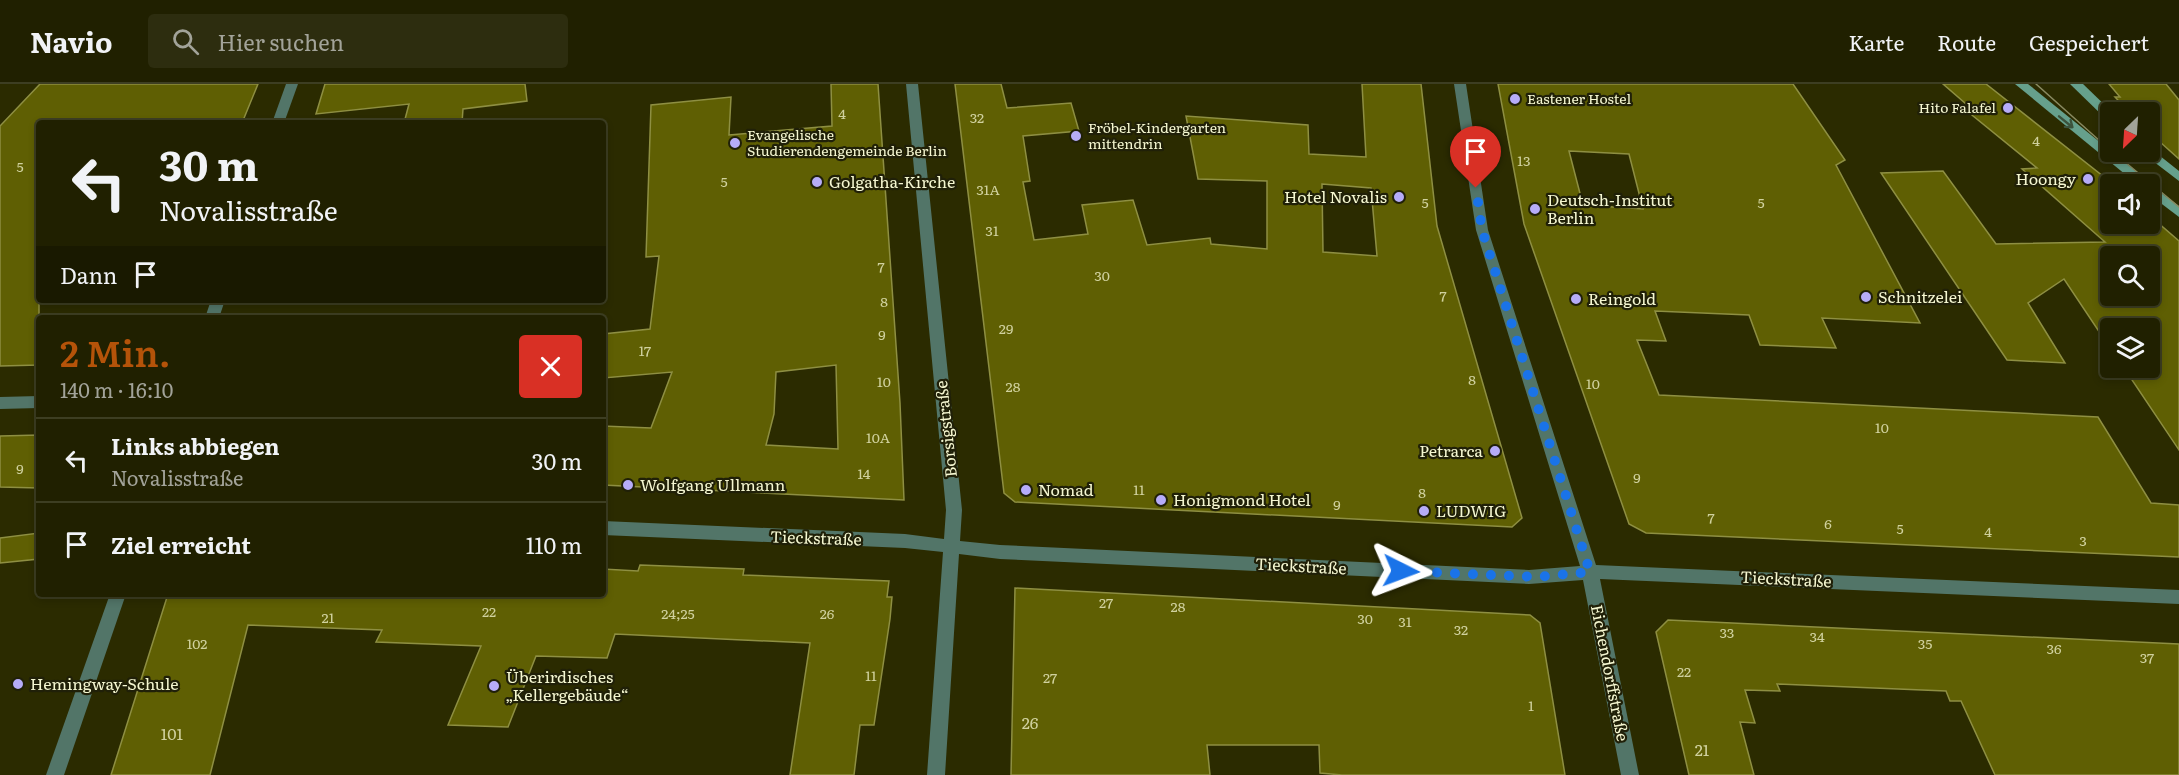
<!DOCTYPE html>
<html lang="de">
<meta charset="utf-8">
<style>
:root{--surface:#202000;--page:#2d2d0f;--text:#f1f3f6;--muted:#a2a399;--line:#3d3e22;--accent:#b45309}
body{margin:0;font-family:Literata,serif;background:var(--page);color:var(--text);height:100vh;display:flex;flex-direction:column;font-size:22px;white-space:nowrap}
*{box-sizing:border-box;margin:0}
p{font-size:20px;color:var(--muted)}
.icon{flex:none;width:33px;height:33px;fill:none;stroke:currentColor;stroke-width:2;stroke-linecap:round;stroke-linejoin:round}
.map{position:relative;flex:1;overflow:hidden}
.drawer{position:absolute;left:36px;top:231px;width:570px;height:282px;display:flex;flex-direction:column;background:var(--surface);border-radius:6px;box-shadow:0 3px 9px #0003,0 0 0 2px var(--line)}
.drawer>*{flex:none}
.top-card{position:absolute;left:36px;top:36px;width:570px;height:183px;border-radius:6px;box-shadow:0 3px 9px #0003,0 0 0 2px var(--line);background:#202000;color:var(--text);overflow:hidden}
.needle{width:39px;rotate:205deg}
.controls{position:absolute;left:2100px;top:18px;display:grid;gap:12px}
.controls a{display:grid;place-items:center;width:60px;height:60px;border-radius:6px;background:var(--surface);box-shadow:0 3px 9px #0003,0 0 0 2px var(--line);font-size:30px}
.pin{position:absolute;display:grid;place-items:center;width:51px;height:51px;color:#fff;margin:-62px -26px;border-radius:50% 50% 50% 0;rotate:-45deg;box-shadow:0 0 6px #0007}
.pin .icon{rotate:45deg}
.me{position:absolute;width:66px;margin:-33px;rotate:93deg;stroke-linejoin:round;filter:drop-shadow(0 0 4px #0008)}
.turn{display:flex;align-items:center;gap:21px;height:126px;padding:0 24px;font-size:27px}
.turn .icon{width:78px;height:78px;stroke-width:2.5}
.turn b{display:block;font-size:42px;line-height:51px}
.then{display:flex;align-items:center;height:57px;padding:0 24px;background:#0003;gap:12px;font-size:22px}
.round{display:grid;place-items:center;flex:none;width:63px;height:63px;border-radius:6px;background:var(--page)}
.head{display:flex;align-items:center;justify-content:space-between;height:102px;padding:0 24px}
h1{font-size:36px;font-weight:600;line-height:45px;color:var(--accent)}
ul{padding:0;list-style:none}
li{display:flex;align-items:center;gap:18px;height:84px;padding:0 24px;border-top:2px solid var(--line)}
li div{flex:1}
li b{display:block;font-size:22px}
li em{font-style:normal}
header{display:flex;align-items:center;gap:36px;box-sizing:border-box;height:84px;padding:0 30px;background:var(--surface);border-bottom:2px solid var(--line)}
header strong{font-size:28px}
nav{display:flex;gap:33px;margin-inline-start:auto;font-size:21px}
.search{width:420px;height:54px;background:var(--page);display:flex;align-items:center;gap:15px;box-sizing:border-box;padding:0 21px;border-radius:6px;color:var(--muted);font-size:22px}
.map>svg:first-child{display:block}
.building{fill:#5f5f03;stroke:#8e8f42;stroke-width:1.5;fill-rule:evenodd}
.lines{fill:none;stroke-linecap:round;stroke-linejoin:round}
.minor{fill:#527568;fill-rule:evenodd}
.secondary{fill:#66a08c;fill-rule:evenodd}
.tram{stroke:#898a61;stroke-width:1.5}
.oneway{stroke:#3c533d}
.route{stroke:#1a73e8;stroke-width:10;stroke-dasharray:0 18}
.poi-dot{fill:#b6acf8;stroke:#202008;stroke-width:2}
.labels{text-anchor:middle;stroke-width:4.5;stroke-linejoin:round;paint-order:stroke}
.far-poi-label{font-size:14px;fill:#f5f7d1;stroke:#202008;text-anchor:start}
.number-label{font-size:14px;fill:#d0d19e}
.poi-label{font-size:16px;fill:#f5f7d1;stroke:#202008;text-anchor:start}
.street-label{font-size:16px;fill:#f5f7d1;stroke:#202008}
.near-number-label{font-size:16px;fill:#d0d19e}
</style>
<header>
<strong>Navio</strong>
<div class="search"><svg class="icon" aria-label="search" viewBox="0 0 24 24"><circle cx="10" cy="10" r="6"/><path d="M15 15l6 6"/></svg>Hier suchen</div>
<nav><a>Karte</a><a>Route</a><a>Gespeichert</a></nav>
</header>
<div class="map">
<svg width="2179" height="691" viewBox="0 0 2179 691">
<rect width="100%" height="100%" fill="#2b2b00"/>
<g class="building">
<path d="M 40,0 L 258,0 L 242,39 L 39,39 L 39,281 L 0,282 L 0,42 Z"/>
<path d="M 325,0 L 525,0 L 527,17 L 463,25 L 462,39 L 404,39 L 409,20 L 316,30 Z"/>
<path d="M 831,0 L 878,0 L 900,319 L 904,416 L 603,401 L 603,342 L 651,344 L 672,288 L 603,294 L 603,250 L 650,245 L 659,172 L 646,173 L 651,21 L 731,13 L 729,51 L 832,42 ZM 836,281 L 838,365 L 766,361 L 774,330 L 776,288 Z"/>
<path d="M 955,0 L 1001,0 L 1007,24 L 1071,19 L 1079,47 L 1023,52 L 1030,97 L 1023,98 L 1034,156 L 1088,150 L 1082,121 L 1133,116 L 1147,161 L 1210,154 L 1211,160 L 1267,165 L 1267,97 L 1198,95 L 1186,32 L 1308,41 L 1309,70 L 1366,73 L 1362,0 L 1421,0 L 1437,142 L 1522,434 L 1512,443 L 1015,418 L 1004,409 ZM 1322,100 L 1371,104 L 1377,172 L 1323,168 Z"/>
<path d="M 1498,0 L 1793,0 L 1845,76 L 1836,81 L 1920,239 L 1822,234 L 1836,264 L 1760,261 L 1749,231 L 1655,227 L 1666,257 L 1637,256 L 1659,311 L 2098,333 L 2151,419 L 2179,421 L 2179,473 L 1646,449 L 1629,440 L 1524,140 ZM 1569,67 L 1629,70 L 1643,125 L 1583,121 Z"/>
<path d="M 1943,0 L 1986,0 L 2113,100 L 2110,100 L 2110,140 L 2150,140 L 2150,132 L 2179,157 L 2179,366 L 2124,284 L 2150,284 L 2150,244 L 2110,244 L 2110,264 L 2064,195 L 2028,219 L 2065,279 L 2007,276 L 1881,89 L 1943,87 L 1996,160 L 2105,158 L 2022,85 L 2037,84 L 1967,27 L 1973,26 ZM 2110,172 L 2150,172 L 2150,212 L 2110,212 Z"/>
<path d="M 2109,0 L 2166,0 L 2179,16 L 2179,75 L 2150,49 L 2150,28 L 2129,28 L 2115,13 L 2120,13 Z"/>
<path d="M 39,351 L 39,404 L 0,403 L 0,352 Z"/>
<path d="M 39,449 L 39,475 L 0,479 L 0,454 Z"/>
<path d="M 640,481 L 744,485 L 743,491 L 889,497 L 887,513 L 892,513 L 890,535 L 874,641 L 860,641 L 854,691 L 790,691 L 810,559 L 615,550 L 607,574 L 536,572 L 508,643 L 448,641 L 481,562 L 376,558 L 382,546 L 248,541 L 210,691 L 111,691 L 168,510 L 603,510 L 603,485 L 638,487 Z"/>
<path d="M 1015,504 L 1530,531 L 1540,539 L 1565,691 L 1342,691 L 1320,689 L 1319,661 L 1207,661 L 1210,691 L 1011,691 Z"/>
<path d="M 1668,536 L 2179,560 L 2179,691 L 1995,691 L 1961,617 L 1950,617 L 1946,607 L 1777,600 L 1780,607 L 1745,606 L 1755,639 L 1740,638 L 1754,691 L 1689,691 L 1656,548 Z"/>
</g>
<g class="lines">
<g class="minor">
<path d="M 286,0 L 298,0 L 284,39 L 272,39 Z"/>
<path d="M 906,0 L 918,0 L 962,426 L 960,457 L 1000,461 L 1529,486 L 1580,482 L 1476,146 L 1454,0 L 1466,0 L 1488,146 L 1596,481 L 2179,506 L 2179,520 L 1600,495 L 1639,691 L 1621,691 L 1583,496 L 1529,500 L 1000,475 L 959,470 L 945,691 L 927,691 L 943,468 L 905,464 L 603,451 L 603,437 L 905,450 L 944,455 L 946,426 Z"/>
<path d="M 211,216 L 225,216 L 219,234 L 205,234 Z"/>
<path d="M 39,312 L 39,324 L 0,325 L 0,313 Z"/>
<path d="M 110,510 L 126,510 L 64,691 L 46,691 Z"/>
</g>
<g class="secondary">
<path d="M 2015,0 L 2028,0 L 2148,97 L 2150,100 L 2150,101 L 2137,100 Z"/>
<path d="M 2070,0 L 2083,0 L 2112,28 L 2110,36 L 2106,35 Z"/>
<path d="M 2150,64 L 2179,87 L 2179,97 L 2145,71 L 2143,68 L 2150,68 Z"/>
<path d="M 2150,101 L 2179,122 L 2179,133 L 2150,111 Z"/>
</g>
<g class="tram">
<path d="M 2036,0 L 2110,66"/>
<path d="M 2113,68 L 2179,123"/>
</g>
</g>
<defs><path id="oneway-shaft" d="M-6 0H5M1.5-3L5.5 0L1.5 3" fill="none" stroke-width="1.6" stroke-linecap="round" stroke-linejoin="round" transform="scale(1.5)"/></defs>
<use class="oneway" href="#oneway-shaft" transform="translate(2066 38) rotate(39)"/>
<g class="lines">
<path class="route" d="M 1401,487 L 1537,493 L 1590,488 L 1482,146 L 1476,104"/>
</g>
<g class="poi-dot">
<circle cx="1515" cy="15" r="6"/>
<circle cx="2008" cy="24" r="6"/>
<circle cx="1076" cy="52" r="6"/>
<circle cx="735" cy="59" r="6"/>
<circle cx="2088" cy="95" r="6"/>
<circle cx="817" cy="98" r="6"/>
<circle cx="1399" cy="113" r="6"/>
<circle cx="1535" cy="125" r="6"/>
<circle cx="1866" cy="213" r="6"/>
<circle cx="1576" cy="215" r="6"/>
<circle cx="1495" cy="367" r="6"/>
<circle cx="628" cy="401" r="6"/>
<circle cx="1026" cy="406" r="6"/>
<circle cx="1161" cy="416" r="6"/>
<circle cx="1424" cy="427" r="6"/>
<circle cx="18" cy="600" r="6"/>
<circle cx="494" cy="602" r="6"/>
</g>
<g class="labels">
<g class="far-poi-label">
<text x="1527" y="20">Eastener Hostel</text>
<text x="1996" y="29" text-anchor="end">Hito Falafel</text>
<text x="1088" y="49">Fröbel-Kindergarten<tspan x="1088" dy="16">mittendrin</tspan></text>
<text x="747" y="56">Evangelische<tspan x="747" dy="16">Studierendengemeinde Berlin</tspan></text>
</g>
<g class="number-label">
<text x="842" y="35">4</text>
<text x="977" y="39">32</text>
<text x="2036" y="62">4</text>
<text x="1524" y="82">13</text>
<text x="20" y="88">5</text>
<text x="724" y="103">5</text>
<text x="988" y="111">31A</text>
<text x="1425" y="124">5</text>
<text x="1761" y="124">5</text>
<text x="992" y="152">31</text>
<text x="881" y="188">7</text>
<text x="1102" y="197">30</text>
<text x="1443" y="217">7</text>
<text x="884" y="223">8</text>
<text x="1006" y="250">29</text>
<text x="882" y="256">9</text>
<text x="645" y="272">17</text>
<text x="1472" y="301">8</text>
<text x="884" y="303">10</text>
<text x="1593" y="305">10</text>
<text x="1013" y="308">28</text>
<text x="1882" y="349">10</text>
<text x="878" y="359">10A</text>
<text x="20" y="390">9</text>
<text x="864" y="395">14</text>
<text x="1637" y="399">9</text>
<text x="1139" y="411">11</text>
<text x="1422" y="414">8</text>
<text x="1337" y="426">9</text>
<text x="1711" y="439">7</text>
<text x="1828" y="445">6</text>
<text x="1900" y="450">5</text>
<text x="1988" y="453">4</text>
<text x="2083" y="462">3</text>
<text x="1106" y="524">27</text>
<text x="1178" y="528">28</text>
<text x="489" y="533">22</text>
<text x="678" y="535">24;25</text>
<text x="827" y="535">26</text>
<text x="328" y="539">21</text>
<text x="1365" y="540">30</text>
<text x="1405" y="543">31</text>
<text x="1461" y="551">32</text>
<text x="1727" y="554">33</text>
<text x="1817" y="558">34</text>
<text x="197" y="565">102</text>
<text x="1925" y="565">35</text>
<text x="2054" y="570">36</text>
<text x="2147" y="579">37</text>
<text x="1684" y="593">22</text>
<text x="871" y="597">11</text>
<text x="1050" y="599">27</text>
<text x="1531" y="627">1</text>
</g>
<g class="poi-label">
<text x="2076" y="101" text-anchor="end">Hoongy</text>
<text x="829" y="104">Golgatha-Kirche</text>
<text x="1387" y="119" text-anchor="end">Hotel Novalis</text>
<text x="1547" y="122">Deutsch-Institut<tspan x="1547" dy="18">Berlin</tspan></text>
<text x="1878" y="219">Schnitzelei</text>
<text x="1588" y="221">Reingold</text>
<text x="1483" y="373" text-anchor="end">Petrarca</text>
<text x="640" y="407">Wolfgang Ullmann</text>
<text x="1038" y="412">Nomad</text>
<text x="1173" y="422">Honigmond Hotel</text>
<text x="1436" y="433">LUDWIG</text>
<text x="506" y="599">Überirdisches<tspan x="506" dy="18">„Kellergebäude“</tspan></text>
<text x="30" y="606">Hemingway-Schule</text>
</g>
<g class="street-label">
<text transform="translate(946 345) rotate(-96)" y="6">Borsigstraße</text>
<text transform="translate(816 454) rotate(2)" y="6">Tieckstraße</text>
<text transform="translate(1301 482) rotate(3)" y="6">Tieckstraße</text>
<text transform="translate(1786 495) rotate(3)" y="6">Tieckstraße</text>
<text transform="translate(1610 589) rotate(79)" y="6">Eichendorffstraße</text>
</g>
<g class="near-number-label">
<text x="1030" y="645">26</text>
<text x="172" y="656">101</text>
<text x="1702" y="672">21</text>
</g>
</g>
</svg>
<div class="controls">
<a><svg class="needle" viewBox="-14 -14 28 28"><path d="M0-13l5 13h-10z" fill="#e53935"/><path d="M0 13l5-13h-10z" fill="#a2a399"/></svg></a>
<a><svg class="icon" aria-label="sound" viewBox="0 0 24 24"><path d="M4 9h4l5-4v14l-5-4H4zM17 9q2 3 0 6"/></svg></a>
<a><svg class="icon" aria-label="search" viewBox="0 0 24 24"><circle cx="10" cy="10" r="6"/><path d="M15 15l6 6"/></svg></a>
<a><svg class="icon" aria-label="layers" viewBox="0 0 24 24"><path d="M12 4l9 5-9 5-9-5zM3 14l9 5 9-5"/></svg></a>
</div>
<div class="pin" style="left:1476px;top:104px;background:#d93025"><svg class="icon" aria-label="arrive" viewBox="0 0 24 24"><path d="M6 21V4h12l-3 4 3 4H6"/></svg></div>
<svg class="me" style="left:1401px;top:487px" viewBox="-20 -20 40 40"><path d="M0-17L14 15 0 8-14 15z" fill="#1a73e8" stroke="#fff" stroke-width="4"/></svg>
<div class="top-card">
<div class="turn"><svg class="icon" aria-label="left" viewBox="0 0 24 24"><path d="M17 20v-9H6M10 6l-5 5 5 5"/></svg><div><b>30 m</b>Novalisstraße</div></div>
<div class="then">Dann<svg class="icon" aria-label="arrive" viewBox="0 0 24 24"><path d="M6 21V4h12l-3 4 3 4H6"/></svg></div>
</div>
<section class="drawer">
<div class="head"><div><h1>2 Min.</h1><p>140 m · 16:10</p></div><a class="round" style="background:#d93025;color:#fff"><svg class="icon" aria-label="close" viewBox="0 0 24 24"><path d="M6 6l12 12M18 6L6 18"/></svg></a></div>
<ul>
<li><svg class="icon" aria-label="left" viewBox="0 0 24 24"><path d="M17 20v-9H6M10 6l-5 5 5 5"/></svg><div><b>Links abbiegen</b><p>Novalisstraße</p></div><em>30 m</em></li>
<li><svg class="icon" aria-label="arrive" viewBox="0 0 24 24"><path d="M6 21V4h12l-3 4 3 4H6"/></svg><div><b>Ziel erreicht</b></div><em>110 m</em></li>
</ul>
</section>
</div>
